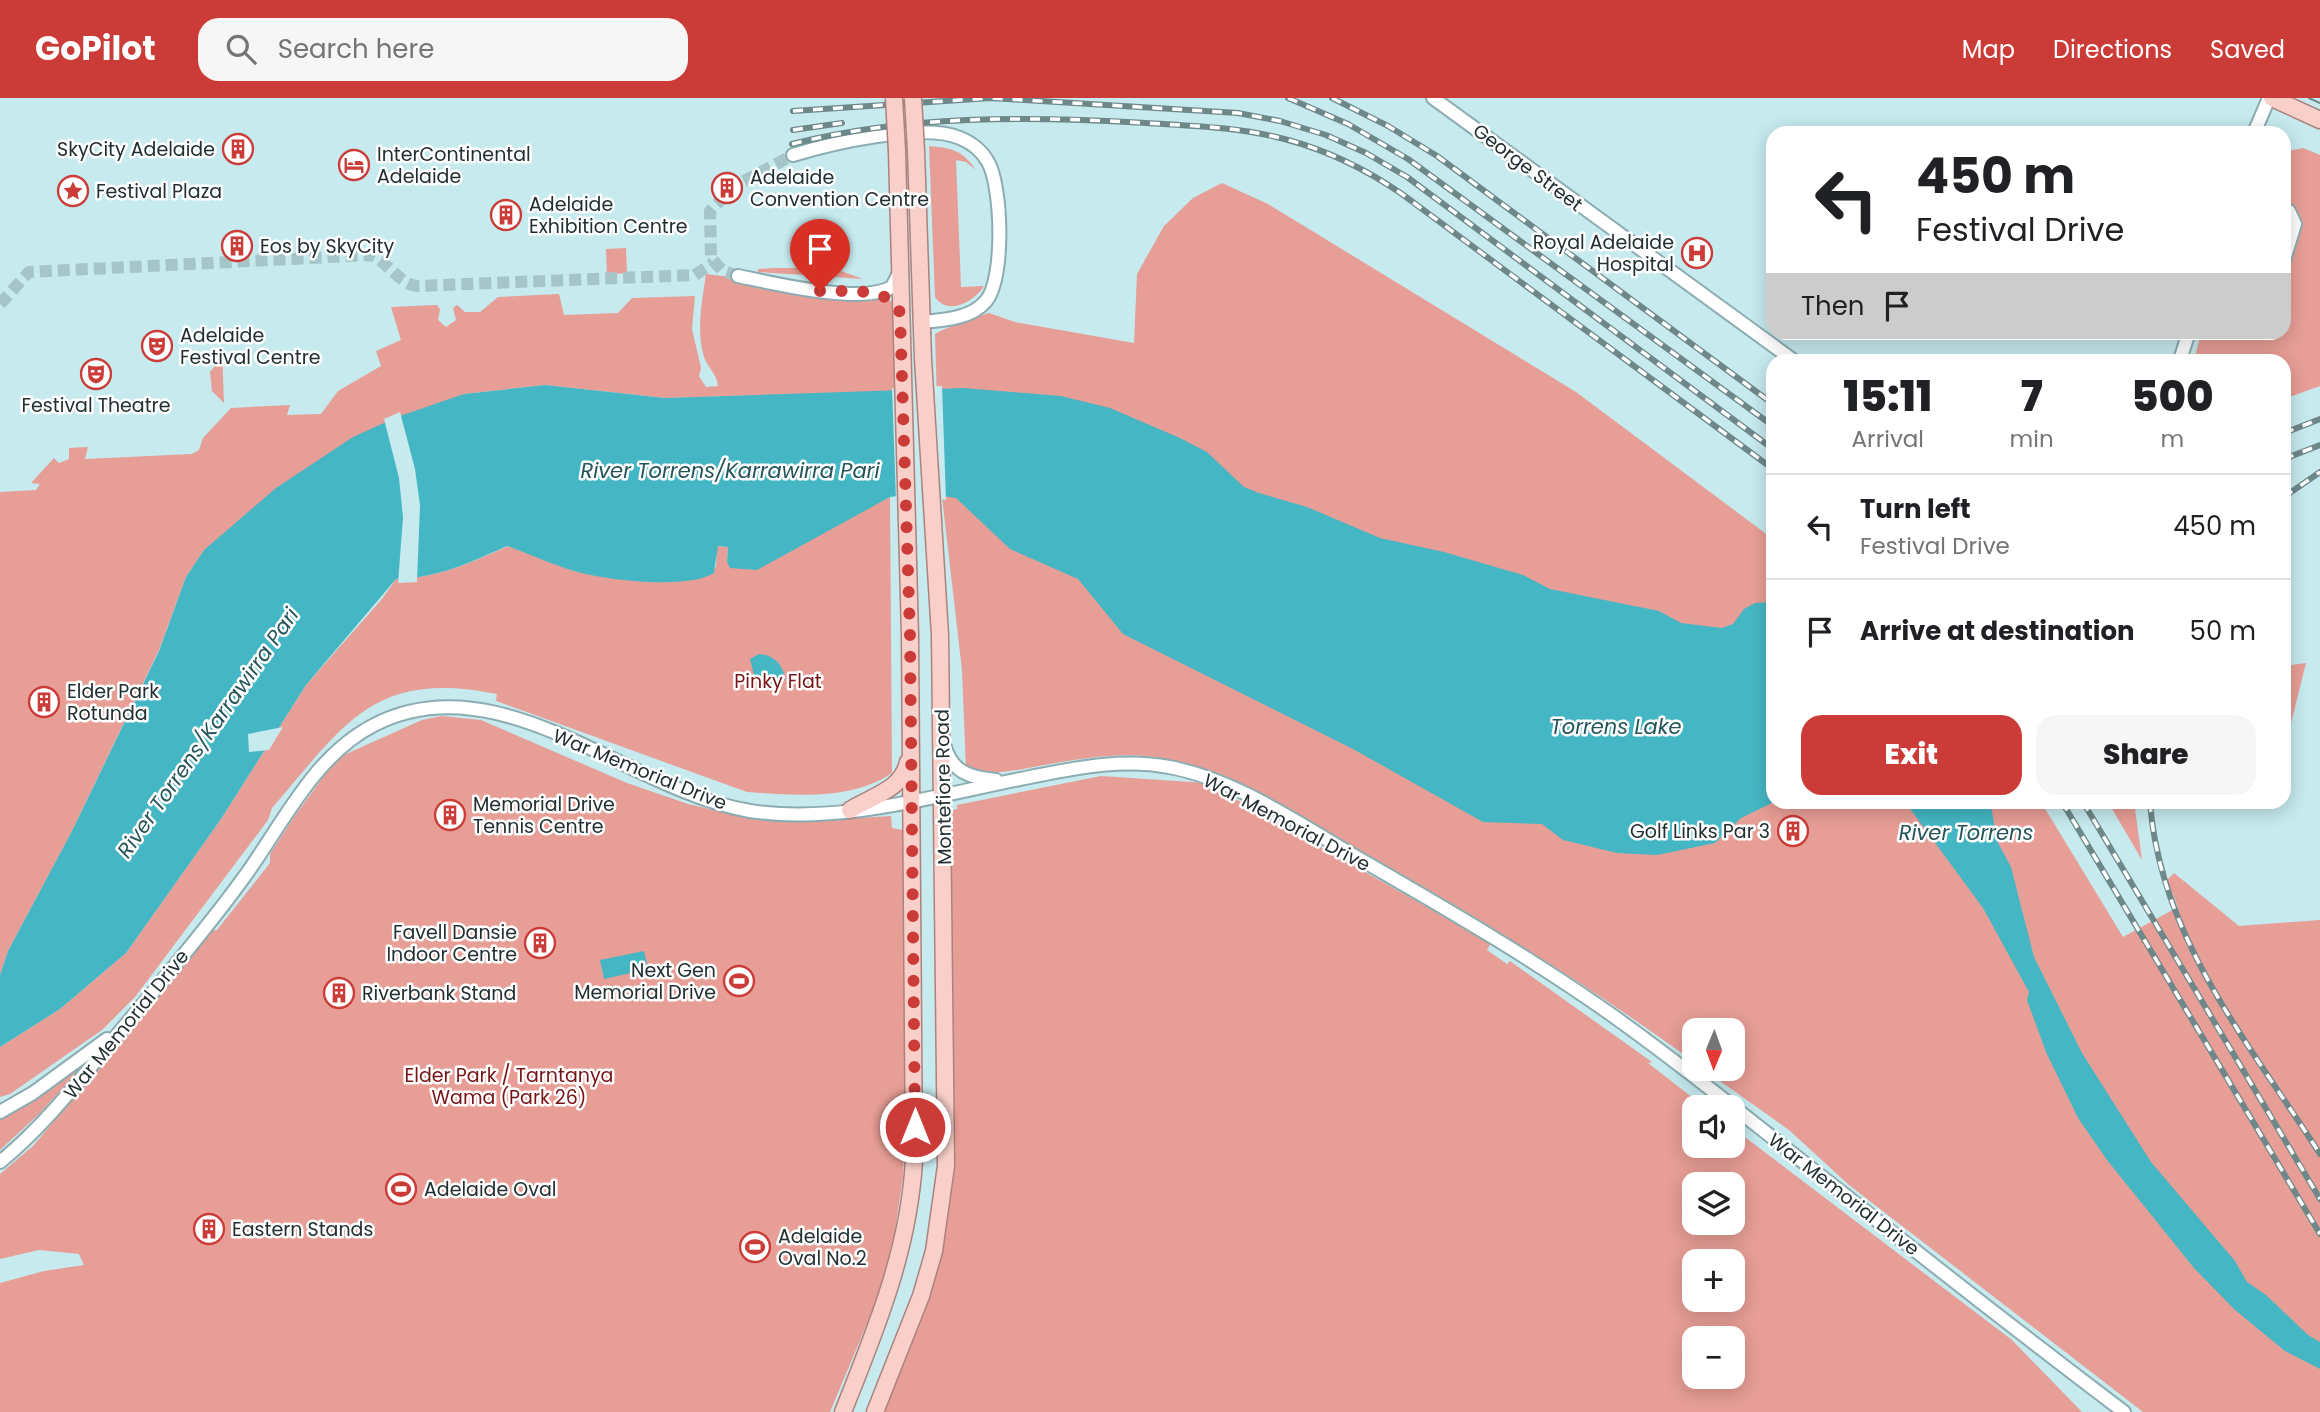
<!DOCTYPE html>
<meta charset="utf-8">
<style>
:root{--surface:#fff;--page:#f6f6f6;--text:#202124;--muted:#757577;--line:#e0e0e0;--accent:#cb3c39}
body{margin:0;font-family:Poppins,sans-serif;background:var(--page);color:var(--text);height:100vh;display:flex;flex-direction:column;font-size:26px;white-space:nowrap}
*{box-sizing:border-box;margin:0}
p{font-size:23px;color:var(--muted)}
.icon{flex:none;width:38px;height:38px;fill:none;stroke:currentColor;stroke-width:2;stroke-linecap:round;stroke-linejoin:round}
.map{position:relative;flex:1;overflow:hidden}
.details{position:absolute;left:1766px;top:256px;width:525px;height:455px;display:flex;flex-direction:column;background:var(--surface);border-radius:21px;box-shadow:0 4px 18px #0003}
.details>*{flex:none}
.top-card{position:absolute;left:1766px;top:28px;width:525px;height:214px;border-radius:21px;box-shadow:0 4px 18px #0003;background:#fff;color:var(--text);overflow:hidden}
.needle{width:46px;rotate:181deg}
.fabs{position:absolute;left:1682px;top:920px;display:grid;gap:14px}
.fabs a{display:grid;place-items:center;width:63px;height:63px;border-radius:14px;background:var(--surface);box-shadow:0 4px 18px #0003;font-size:35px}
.pin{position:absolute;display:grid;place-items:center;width:60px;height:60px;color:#fff;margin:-72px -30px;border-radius:50% 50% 50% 0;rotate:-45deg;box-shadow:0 0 7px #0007}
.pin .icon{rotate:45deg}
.me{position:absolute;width:77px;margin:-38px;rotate:0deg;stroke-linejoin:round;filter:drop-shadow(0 0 5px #0008)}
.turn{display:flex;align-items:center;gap:24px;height:147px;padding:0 35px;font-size:32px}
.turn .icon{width:91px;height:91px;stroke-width:2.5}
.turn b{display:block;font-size:49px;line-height:60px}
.then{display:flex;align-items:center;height:66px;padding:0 35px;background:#0003;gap:14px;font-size:26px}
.eta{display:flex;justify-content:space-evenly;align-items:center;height:119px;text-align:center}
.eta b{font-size:42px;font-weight:800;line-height:49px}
.button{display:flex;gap:14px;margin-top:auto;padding:14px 35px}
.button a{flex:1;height:80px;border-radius:21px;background:var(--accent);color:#fff;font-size:28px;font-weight:800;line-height:80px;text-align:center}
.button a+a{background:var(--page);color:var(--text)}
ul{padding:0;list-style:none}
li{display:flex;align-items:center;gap:21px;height:105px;padding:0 35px;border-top:2px solid var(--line)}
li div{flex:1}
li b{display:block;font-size:26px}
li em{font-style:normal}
header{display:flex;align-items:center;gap:42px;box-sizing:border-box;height:98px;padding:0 35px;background:var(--accent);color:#fff}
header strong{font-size:33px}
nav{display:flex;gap:38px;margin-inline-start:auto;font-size:24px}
.search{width:490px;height:63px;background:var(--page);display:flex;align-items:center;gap:18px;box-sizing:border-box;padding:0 24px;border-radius:21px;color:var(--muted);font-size:26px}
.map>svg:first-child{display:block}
.green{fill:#e79e96;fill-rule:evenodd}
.water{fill:#45b7c4}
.pier{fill:#c6eaee}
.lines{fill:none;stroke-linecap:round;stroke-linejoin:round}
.minor-tunnel{stroke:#a5c5c8;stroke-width:12;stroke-dasharray:12 6;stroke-linecap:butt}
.minor-casing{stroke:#8badb1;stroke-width:16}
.major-casing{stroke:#ab827d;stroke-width:19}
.minor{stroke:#fff;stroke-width:12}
.major{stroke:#f9cfca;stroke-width:16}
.tram{stroke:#6e8789;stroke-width:2}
.rail-casing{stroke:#6e8789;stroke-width:6}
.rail{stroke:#fff;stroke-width:3.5;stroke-dasharray:10;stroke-linecap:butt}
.major-bridge-casing{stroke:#ab827d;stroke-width:19;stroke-linecap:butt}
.major-bridge{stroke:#f9cfca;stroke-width:16}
.route{stroke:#cb3c39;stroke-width:12;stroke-dasharray:0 21.6}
.labels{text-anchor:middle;stroke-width:5;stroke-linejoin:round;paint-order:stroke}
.poi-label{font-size:19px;fill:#212f30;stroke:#fff;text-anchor:start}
.street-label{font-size:19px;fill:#212f30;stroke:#fff}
.park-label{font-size:19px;fill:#761415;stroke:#fff}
.water-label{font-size:21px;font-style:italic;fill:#24545a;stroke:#fff}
</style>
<header>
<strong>GoPilot</strong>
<div class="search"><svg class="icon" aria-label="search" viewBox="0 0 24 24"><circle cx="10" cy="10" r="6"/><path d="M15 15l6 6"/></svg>Search here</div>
<nav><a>Map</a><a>Directions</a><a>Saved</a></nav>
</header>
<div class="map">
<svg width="2320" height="1314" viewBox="0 0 2320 1314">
<rect width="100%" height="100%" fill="#c6eaee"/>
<g class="green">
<path d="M 929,48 C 952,50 962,52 976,72 L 966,64 L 956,62 L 961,189 L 984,188 C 974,204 948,218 935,199 Z"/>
<path d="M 2303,50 L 2320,57 L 2320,288 L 2284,301 L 2284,262 L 2194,262 L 2201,235 L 2284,234 L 2284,178 L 2302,126 L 2293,109 L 2284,104 L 2284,54 Z"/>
<path d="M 1222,85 L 1268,106 L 1576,294 L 1773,441 L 1773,704 L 2041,704 L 2123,839 L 2178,809 L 2167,782 L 2174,775 L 2239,828 L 2320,822 L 2320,1314 L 2143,1314 L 1849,1087 L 1789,1032 L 1703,971 L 1732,971 L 1732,933 L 1694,933 L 1694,964 C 1581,881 1461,810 1338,742 C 1286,713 1230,675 1171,662 C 1128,652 1086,660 1044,667 C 1018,672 992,678 966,672 L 962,572 L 939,373 L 935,236 C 940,232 981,217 989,215 L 1015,224 L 1134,245 L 1137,176 L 1164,128 L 1193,100 Z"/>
<path d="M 626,150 L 627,175 L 607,177 L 606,151 Z"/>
<path d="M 773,170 L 833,170 L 863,181 L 758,174 L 758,171 Z"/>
<path d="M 706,176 L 879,197 L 894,205 L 902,293 L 665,300 L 545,287 L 464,296 L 204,452 L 186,479 L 159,552 L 72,733 L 8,853 L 0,877 L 0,394 L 36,392 L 40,386 L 31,385 L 54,360 L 59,365 L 69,361 L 69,350 L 88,349 L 85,361 L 192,356 L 199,352 L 203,340 L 231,310 L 290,307 L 287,317 L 321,316 L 338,293 L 381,268 L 376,253 L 401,242 L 391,209 L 437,207 L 440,211 L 438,222 L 446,229 L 456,222 L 453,210 L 457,207 L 465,214 L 480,214 L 498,199 L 559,196 L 564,217 L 618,215 L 632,200 L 695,198 L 692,231 L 701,270 L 699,278 L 706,289 L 718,288 C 717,276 708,270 704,259 C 696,232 702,204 706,176 Z"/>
<path d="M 222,254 L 224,305 L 212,293 L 210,274 L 215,268 L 215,261 Z"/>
<path d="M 890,399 L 892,675 C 851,703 794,697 747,694 L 496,603 L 497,596 C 373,571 345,626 272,710 L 268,722 L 135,899 L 102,932 L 10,996 L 0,999 L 0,949 L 60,911 L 126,855 L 221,721 L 306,587 L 382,501 L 396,481 C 438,480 470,465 508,448 L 574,473 L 615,480 L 692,482 L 716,469 L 717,448 L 728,449 L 727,464 Z"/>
<path d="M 2306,565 L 2284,653 L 2284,568 Z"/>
<path d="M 442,618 L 481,622 L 627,685 L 688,706 L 743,719 L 790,724 L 891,718 L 892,730 L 903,732 L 907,992 L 903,1079 L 891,1159 L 874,1209 L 830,1314 L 0,1314 L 0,1185 L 44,1173 L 84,1167 L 79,1156 L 39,1152 L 0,1161 L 0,1076 L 34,1047 L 210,832 L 217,832 L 270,765 L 270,756 L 294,719 L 337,660 L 422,622 Z"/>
<path d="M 1101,678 L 1207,685 L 1491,845 L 1487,852 L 1507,866 L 1510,863 L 1652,964 L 1648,965 L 1706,1010 L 1694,1010 L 1694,1048 L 1732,1048 L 1733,1030 L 2012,1242 L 2082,1314 L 883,1314 L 927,1194 L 948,1053 L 952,916 L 952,712 L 957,711 L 957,707 ZM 1694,1087 L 1732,1087 L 1732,1125 L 1694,1125 ZM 1694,1164 L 1732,1164 L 1732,1202 L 1694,1202 ZM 1694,1241 L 1732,1241 L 1732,1279 L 1694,1279 Z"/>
<path d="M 2108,704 L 2134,704 L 2142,762 Z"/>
<path d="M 76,970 L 79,972 L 39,1016 L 0,1052 L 0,1020 Z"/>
</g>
<g class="water">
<path d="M 545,287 L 665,300 L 964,290 L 1061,298 L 1110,310 L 1180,340 L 1207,354 L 1244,389 L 1259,395 L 1307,409 L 1380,440 L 1444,454 L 1523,477 L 1550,491 L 1659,513 L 1681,525 L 1722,530 L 1733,526 L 1744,511 L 1755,505 L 1773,504 L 1774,704 L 1741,720 L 1715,745 L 1657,757 L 1617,755 L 1563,742 L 1542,726 L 1483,724 L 1353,651 L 1123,536 L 1078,481 L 1010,451 L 956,400 L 923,395 L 890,399 L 757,472 L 730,470 L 727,464 L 728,449 L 718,448 L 714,475 C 687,492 604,482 574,473 C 551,466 529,456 507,448 C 469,465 438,480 396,481 L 306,587 L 221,721 L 126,855 L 60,911 L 0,949 L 0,877 L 8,853 L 72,733 L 159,553 L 186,479 L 204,452 L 276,390 L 353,339 L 397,319 L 464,296 Z"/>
<path d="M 759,556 C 773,557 783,566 785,581 L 780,588 L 768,587 L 754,577 L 750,561 Z"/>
<path d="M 1905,704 L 1990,704 L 1998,745 L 2011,769 L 2034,859 L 2082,955 L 2151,1064 L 2235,1163 L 2247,1184 L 2266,1197 L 2308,1237 L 2320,1244 L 2320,1271 L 2285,1253 L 2235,1212 L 2194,1170 L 2107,1062 L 2078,1020 L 2046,954 L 2027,902 L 2029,894 L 1983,810 Z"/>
<path d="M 644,853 L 648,871 L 604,881 L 600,862 Z"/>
</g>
<g class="pier">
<path d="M 942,288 L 946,402 L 923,398 L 896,402 L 892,290 Z"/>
<path d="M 400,314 L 415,371 L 420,407 L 417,484 L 398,485 L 403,419 L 399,380 L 384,321 Z"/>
<path d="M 283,629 L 269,652 L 249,654 L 248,636 Z"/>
</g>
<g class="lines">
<g class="minor-tunnel">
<path d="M 738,178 L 722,172 L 711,160 L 710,113 L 735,88 L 793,57"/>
<path d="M 0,206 L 29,174 L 370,157 C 388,163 397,184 416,188 L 695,177 L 713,165"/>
</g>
<g class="minor-casing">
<g id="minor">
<path d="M 1433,0 L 1793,262"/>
<path d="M 2254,35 L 2269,0"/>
<path d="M 793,57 C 832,45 922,24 960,40 C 972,45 982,53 988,64 C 1002,88 1005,181 986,203 C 971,221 943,222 922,224"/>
<path d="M 2284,111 L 2289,113 L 2295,126 L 2284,162"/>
<path d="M 738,178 C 773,185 862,207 892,189 L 900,173"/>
<path d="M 2180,262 L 2189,234"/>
<path d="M 944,646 C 951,674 970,680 996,682"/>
<path d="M 0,1014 L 33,995 L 107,941"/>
<path d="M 0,1064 C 44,1028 77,985 113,942 C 157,889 202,837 242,782 C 282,728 312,659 374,627 C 499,562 629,693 750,713 C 840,727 942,696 1030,679 C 1076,670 1122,660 1169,669 C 1239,682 1305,730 1365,764 C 1450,813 1536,863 1616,920 C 1693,975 1766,1035 1840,1093 C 1934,1168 2029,1242 2124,1314"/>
</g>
</g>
<g class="major-casing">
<g id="major">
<path d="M 2272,0 L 2320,22"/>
<path d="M 850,712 C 872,698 902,692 908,664"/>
<path d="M 843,1314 C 876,1231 909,1152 914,1062 L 910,538 L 897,53"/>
<path d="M 875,1314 L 921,1198 L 934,1153 L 946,1068 L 940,537 L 923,261 L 916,53"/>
</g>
</g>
<use href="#minor" class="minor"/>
<use href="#major" class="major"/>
<path class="tram" d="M 2309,0 L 2320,5"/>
<g class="rail-casing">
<g id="rail">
<path d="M 1288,0 L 1348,26 L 1408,61 L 1773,328"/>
<path d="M 1332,0 L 1388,28 L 1437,58 L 1773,306"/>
<path d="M 793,13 L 991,0 L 1238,15 L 1280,23 L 1326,37 L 1366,55 L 1407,79 L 1773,351"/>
<path d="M 793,32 L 842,25"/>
<path d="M 792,46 C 906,17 1029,18 1146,25 C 1193,28 1241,29 1288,42 C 1329,53 1367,72 1402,96 L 1773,371"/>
<path d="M 2284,335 L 2320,321"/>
<path d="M 2284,361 L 2320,347"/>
<path d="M 2284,399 L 2320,374"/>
<path d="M 2062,704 L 2320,1136"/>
<path d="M 2083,704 L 2320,1101"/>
<path d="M 2150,704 C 2160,840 2249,945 2320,1056"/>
</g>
</g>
<use href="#rail" class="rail"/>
<g class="major-bridge-casing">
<g id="major-bridge">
<path d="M 894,0 L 897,53"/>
<path d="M 913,0 L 916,53"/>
</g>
</g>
<use href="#major-bridge" class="major-bridge"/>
</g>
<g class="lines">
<path class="route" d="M 820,193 C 843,194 890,187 900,215 L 910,538 L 915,1029"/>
</g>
<defs>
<g id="building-ring" transform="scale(1.575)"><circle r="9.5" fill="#fff" stroke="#cb3c39" stroke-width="1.5"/><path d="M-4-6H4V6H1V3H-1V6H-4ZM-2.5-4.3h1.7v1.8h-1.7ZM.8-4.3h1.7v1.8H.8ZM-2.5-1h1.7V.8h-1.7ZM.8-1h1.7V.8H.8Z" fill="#cb3c39"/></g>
<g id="hotel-ring" transform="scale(1.575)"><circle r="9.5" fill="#fff" stroke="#cb3c39" stroke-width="1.5"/><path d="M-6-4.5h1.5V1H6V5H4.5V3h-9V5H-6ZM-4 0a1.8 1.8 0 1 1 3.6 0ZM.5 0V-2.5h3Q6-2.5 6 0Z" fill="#cb3c39"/></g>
<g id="sight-ring" transform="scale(1.575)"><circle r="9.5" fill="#fff" stroke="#cb3c39" stroke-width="1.5"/><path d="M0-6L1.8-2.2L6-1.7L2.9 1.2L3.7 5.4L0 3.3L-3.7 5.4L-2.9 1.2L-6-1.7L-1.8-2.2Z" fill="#cb3c39"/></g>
<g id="hospital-ring" transform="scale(1.575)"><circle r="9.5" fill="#fff" stroke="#cb3c39" stroke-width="1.5"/><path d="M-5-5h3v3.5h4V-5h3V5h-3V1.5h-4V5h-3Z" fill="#cb3c39"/></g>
<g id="theatre-ring" transform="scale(1.575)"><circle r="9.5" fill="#fff" stroke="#cb3c39" stroke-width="1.5"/><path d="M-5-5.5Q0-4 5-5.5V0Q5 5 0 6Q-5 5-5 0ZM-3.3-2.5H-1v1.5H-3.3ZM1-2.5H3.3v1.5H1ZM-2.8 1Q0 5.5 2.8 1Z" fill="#cb3c39"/></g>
<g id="stadium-ring" transform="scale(1.575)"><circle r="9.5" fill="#fff" stroke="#cb3c39" stroke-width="1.5"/><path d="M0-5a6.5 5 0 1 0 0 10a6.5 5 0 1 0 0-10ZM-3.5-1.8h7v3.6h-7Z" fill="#cb3c39"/></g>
</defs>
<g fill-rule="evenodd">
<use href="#building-ring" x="238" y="51"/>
<use href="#hotel-ring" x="354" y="67"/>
<use href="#building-ring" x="727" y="90"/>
<use href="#sight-ring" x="73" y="93"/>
<use href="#building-ring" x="506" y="117"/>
<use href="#building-ring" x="237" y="148"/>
<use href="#hospital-ring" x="1697" y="155"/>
<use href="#theatre-ring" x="157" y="248"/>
<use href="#theatre-ring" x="96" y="276"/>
<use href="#building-ring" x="44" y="604"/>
<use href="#building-ring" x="450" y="717"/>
<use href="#building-ring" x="1793" y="733"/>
<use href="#building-ring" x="540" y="845"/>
<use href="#stadium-ring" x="739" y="883"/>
<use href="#building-ring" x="339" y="895"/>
<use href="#stadium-ring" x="401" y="1091"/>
<use href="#building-ring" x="209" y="1131"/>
<use href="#stadium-ring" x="755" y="1149"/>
</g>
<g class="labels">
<g class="poi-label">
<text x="215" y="58" text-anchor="end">SkyCity Adelaide</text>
<text x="377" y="63">InterContinental<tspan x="377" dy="22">Adelaide</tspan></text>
<text x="750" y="86">Adelaide<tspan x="750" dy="22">Convention Centre</tspan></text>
<text x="96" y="100">Festival Plaza</text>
<text x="529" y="113">Adelaide<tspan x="529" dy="22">Exhibition Centre</tspan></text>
<text x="1674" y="151" text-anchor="end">Royal Adelaide<tspan x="1674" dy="22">Hospital</tspan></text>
<text x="260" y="155">Eos by SkyCity</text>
<text x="180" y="244">Adelaide<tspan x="180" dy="22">Festival Centre</tspan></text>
<text x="96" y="314" text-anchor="middle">Festival Theatre</text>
<text x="67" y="600">Elder Park<tspan x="67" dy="22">Rotunda</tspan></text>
<text x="473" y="713">Memorial Drive<tspan x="473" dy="22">Tennis Centre</tspan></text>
<text x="1770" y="740" text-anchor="end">Golf Links Par 3</text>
<text x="517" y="841" text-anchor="end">Favell Dansie<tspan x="517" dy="22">Indoor Centre</tspan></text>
<text x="716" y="879" text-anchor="end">Next Gen<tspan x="716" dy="22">Memorial Drive</tspan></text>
<text x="362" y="902">Riverbank Stand</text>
<text x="424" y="1098">Adelaide Oval</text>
<text x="232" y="1138">Eastern Stands</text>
<text x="778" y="1145">Adelaide<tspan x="778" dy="22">Oval No.2</tspan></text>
</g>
<g class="street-label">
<text transform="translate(1528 69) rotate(37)" y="7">George Street</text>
<text transform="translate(640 671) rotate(22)" y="7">War Memorial Drive</text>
<text transform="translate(943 689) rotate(-91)" y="7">Montefiore Road</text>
<text transform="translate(1287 724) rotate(28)" y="7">War Memorial Drive</text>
<text transform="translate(126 926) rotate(-51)" y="7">War Memorial Drive</text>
<text transform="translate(1844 1096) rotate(38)" y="7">War Memorial Drive</text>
</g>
<g class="park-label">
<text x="778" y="590">Pinky Flat</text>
<text x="509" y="984">Elder Park / Tarntanya<tspan x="509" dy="22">Wama (Park 26)</tspan></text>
</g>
<g class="water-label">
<text x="730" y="380">River Torrens/Karrawirra Pari</text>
<text x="1616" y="636">Torrens Lake</text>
<text transform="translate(208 635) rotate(-55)" y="7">River Torrens/Karrawirra Pari</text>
<text x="1966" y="742">River Torrens</text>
</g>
</g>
</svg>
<div class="fabs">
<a><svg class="needle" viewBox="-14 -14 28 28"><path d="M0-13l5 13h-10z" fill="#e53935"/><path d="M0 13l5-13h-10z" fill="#757577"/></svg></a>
<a><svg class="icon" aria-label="sound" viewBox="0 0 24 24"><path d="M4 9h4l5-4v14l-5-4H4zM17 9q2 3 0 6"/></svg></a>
<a><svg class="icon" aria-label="layers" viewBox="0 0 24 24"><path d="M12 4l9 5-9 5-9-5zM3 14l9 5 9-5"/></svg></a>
<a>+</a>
<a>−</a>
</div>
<div class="pin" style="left:820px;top:193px;background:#d93025"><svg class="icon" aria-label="arrive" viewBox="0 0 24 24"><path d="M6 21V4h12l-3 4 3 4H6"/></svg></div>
<svg class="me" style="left:915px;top:1029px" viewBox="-20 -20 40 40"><circle r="17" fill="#cb3c39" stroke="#fff" stroke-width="3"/><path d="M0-11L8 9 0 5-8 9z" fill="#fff"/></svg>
<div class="top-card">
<div class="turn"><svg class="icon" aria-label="left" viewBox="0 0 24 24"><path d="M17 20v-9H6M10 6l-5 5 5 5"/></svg><div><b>450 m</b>Festival Drive</div></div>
<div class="then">Then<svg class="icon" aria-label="arrive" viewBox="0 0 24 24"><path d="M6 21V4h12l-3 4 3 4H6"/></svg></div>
</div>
<section class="details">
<div class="eta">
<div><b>15:11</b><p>Arrival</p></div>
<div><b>7</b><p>min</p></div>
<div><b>500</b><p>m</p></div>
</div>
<ul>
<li><svg class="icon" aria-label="left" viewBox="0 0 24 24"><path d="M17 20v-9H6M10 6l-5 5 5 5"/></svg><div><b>Turn left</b><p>Festival Drive</p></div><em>450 m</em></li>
<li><svg class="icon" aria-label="arrive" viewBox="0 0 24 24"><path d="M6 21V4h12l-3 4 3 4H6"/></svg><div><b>Arrive at destination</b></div><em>50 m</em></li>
</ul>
<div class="button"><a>Exit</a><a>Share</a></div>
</section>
</div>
